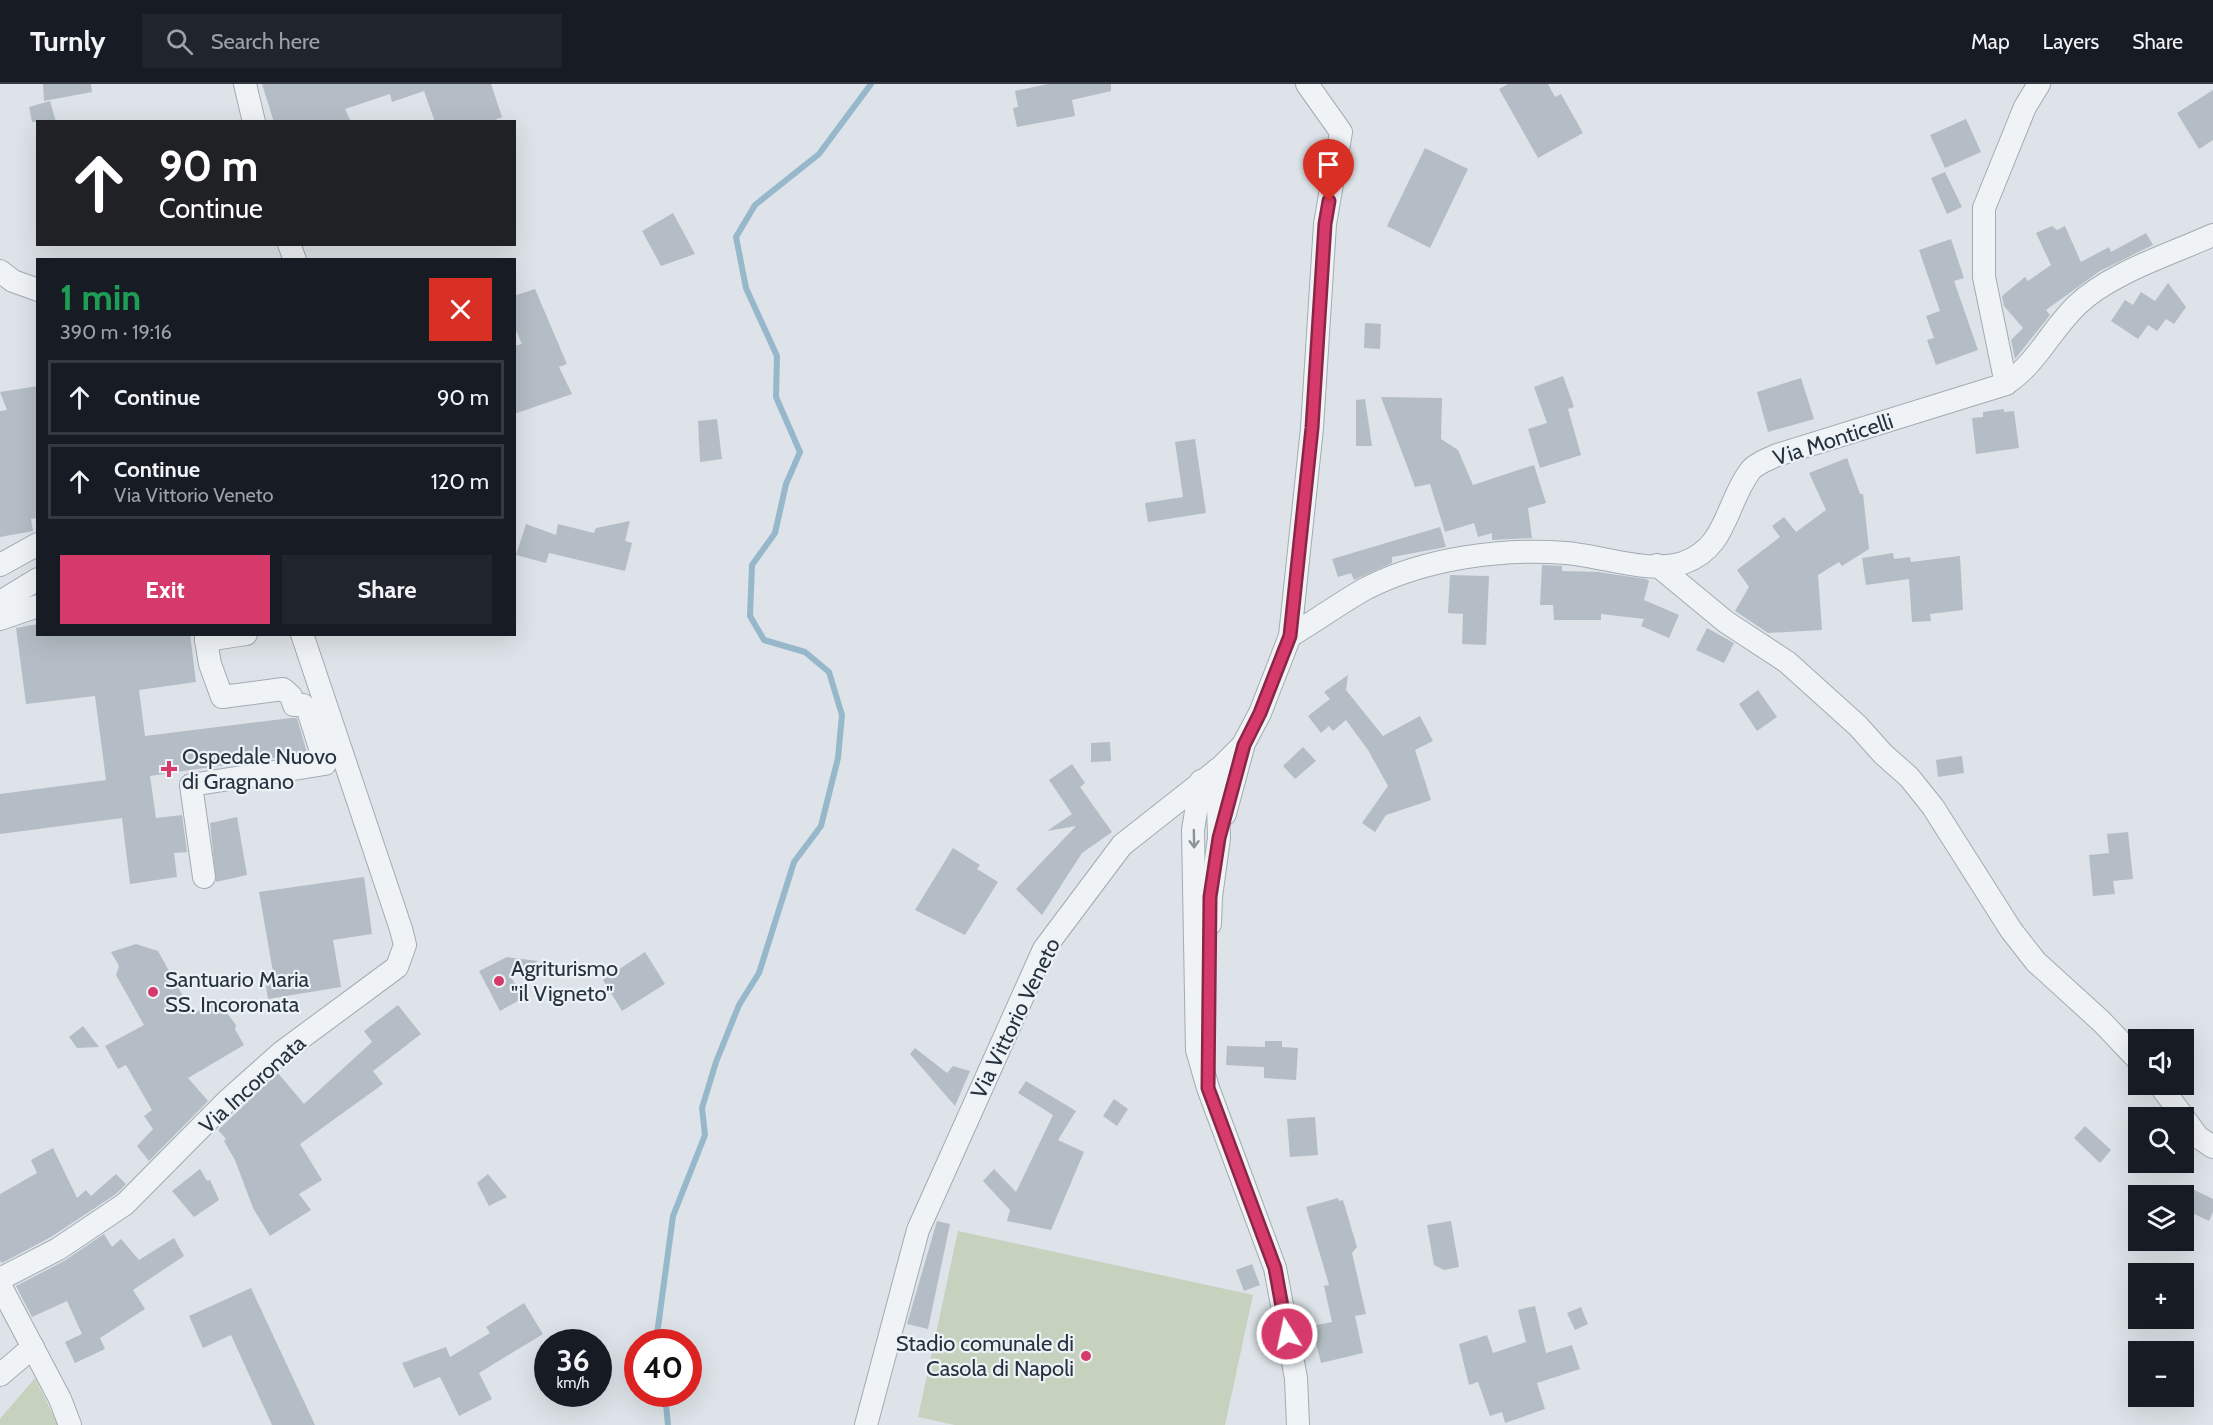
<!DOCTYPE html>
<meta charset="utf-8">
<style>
:root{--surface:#171b24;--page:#20242c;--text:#f1f3f6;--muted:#9ea1a6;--line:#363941;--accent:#d53a6a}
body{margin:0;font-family:Cabin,sans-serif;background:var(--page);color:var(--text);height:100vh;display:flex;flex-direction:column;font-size:22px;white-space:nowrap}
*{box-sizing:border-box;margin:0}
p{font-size:20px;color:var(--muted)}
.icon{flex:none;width:33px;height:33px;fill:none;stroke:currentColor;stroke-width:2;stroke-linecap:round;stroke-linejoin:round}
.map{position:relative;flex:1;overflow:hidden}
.panel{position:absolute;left:36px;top:174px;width:480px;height:378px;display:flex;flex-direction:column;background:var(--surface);border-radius:0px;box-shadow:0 6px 24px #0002}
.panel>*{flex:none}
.banner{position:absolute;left:36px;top:36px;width:480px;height:126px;border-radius:0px;box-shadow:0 6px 24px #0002;background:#202124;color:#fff;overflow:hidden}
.controls{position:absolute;left:2128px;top:945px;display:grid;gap:12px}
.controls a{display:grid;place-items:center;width:66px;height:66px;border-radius:0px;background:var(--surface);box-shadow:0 6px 24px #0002;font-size:30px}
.speed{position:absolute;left:534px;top:1245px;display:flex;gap:12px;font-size:30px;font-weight:700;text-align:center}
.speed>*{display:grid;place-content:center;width:78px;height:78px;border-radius:50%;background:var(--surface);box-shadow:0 6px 24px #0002;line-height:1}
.speed small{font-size:15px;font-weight:400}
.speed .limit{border:9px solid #d22;background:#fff;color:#111}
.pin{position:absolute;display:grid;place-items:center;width:51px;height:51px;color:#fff;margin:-62px -26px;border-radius:50% 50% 50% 0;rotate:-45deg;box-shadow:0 0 6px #0007}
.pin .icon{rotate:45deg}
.me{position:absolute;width:66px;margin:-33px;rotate:350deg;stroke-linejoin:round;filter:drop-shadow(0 0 4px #0008)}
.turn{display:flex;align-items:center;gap:21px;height:126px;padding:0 24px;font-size:27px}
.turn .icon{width:78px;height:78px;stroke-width:2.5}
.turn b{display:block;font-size:42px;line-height:51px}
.round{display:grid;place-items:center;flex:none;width:63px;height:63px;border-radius:0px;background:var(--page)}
.headline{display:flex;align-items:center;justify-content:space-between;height:102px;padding:0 24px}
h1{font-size:36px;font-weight:700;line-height:45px;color:#1e9e55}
.action{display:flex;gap:12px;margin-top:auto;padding:12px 24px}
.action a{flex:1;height:69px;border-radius:0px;background:var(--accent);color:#fff;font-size:24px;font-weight:700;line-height:69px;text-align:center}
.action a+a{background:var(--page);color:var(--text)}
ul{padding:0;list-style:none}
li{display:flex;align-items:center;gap:18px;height:75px;margin:0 12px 9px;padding:0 12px;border:3px solid var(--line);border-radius:0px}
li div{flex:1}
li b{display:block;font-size:22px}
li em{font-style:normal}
header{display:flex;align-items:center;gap:36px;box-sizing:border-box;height:84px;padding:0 30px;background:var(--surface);border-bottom:2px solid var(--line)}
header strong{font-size:28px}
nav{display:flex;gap:33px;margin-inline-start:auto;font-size:21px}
.search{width:420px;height:54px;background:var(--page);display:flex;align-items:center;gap:15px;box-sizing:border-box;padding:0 21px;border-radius:0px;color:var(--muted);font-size:22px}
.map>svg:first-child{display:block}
.green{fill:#c6d2be}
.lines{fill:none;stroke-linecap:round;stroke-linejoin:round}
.stream{stroke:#96b8ca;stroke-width:6}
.building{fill:#b4bdc5}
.minor-casing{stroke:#a2abb2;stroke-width:24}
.minor{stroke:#f0f3f6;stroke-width:22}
.oneway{stroke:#8b939a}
.route-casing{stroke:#8a2645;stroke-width:15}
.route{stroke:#d53a6a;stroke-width:10}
.poi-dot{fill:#d53a6a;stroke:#edf2f6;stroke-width:2}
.labels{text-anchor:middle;stroke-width:4.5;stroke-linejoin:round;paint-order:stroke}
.street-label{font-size:22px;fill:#26333f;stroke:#edf2f6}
.poi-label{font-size:22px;fill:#26333f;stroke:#edf2f6;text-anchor:start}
</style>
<header>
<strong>Turnly</strong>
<div class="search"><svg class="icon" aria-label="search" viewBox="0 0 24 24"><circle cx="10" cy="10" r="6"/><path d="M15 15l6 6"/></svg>Search here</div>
<nav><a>Map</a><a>Layers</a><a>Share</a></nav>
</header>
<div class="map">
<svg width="2213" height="1341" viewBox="0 0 2213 1341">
<rect width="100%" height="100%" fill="#dde3e8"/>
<g class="green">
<path d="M 958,1147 L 1253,1211 L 1225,1341 L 955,1341 L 918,1333 Z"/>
<path d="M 35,1294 L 58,1341 L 0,1341 L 0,1335 Z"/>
</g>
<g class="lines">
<g class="stream">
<path d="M 656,1258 L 673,1132 L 705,1051 L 702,1024 L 716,978 L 739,921 L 759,889 L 794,778 L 821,742 L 838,674 L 842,631 L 829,588 L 805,568 L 764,556 L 750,532 L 752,481 L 775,449 L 786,400 L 800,368 L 776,313 L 777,272 L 746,204 L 736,153 L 755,121 L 819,70 L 871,0"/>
<path d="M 665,1310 L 668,1341"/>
</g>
</g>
<g class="building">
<path d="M 43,0 L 91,0 L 92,8 L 44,17 Z"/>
<path d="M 262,0 L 491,0 L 502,33 L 490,38 L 435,38 L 424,7 L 392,18 L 390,10 L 345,25 L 351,38 L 274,38 Z"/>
<path d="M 1048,0 L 1111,0 L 1111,7 L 1072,16 L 1075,32 L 1017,43 L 1013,24 L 1018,23 L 1015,7 Z"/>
<path d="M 1508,0 L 1548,0 L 1555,13 L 1561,10 L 1583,49 L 1538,74 L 1499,5 Z"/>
<path d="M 2213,6 L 2213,56 L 2199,65 L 2177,29 Z"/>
<path d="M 50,17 L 56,38 L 32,38 L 29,23 Z"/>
<path d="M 1966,35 L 1981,68 L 1945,84 L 1930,51 Z"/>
<path d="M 1425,64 L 1468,85 L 1430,164 L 1387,142 Z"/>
<path d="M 1945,88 L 1962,123 L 1947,130 L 1931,94 Z"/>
<path d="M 673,129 L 695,170 L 661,182 L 642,147 Z"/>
<path d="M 2052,142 L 2057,146 L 2065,142 L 2081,178 L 2109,163 L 2111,168 L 2146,149 L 2153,161 L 2100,187 L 2046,226 L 2050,231 L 2015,275 L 2011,256 L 2023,244 L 2004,222 L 2002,212 L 2025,193 L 2028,197 L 2051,181 L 2036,149 Z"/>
<path d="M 1951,155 L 1964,194 L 1954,197 L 1978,266 L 1936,281 L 1927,256 L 1934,254 L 1926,232 L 1940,227 L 1919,166 Z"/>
<path d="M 2168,199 L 2186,223 L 2174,240 L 2166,235 L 2157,247 L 2148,241 L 2138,255 L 2111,237 L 2125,216 L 2133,221 L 2141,208 L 2155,217 Z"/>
<path d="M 535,205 L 567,280 L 559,283 L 572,310 L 514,330 L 514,262 L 522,260 L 514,242 L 514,212 Z"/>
<path d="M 1365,239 L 1381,240 L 1380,265 L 1364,264 Z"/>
<path d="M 1563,292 L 1574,323 L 1568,325 L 1581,371 L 1540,384 L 1528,345 L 1547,339 L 1534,303 Z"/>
<path d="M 1801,294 L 1814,335 L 1768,348 L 1757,308 Z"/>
<path d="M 38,302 L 38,434 L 31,435 L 33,447 L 0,453 L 0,327 L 7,326 L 0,308 Z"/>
<path d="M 1381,313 L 1442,314 L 1441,355 L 1458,366 L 1473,401 L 1534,381 L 1546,419 L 1528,424 L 1532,454 L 1492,456 L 1492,449 L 1478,453 L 1474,439 L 1445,448 L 1430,400 L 1415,403 Z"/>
<path d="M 1365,315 L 1372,362 L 1356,362 L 1356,316 Z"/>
<path d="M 2004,325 L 2004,328 L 2014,327 L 2019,364 L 1976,370 L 1972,334 L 1983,333 L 1983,328 Z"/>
<path d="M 717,335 L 722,375 L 700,378 L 698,337 Z"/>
<path d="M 1195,355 L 1206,429 L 1148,438 L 1145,419 L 1183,413 L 1175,358 Z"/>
<path d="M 1847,374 L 1860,410 L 1863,410 L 1869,465 L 1842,482 L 1839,478 L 1818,491 L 1822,546 L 1768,549 L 1735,527 L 1749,503 L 1737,486 L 1780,453 L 1772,442 L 1784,433 L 1796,448 L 1826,426 L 1809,389 Z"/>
<path d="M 630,437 L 625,457 L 632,459 L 625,487 L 549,469 L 546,479 L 516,471 L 526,440 L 556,451 L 558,440 L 594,449 L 596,444 Z"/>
<path d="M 1440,443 L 1446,463 L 1392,473 L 1392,479 L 1354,496 L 1351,489 L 1338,493 L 1332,475 Z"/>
<path d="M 1893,469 L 1894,475 L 1910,473 L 1911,478 L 1960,472 L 1963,526 L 1930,530 L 1931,537 L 1912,538 L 1909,495 L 1866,501 L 1862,474 Z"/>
<path d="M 1542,481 L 1562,482 L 1562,487 L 1598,488 L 1646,495 L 1649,497 L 1644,516 L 1679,531 L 1669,554 L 1641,542 L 1644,535 L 1601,530 L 1601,536 L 1554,536 L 1553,521 L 1540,521 Z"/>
<path d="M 1450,491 L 1489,492 L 1486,561 L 1462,560 L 1463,530 L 1448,529 Z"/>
<path d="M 38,540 L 38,550 L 190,550 L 196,598 L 139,606 L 145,652 L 291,634 L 297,634 L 307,669 L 150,692 L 156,734 L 182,731 L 187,768 L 174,769 L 177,793 L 130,800 L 122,734 L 0,750 L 0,710 L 106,696 L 95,612 L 26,620 L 16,544 Z"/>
<path d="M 1707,544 L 1734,559 L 1724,579 L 1696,566 Z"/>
<path d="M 1348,591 L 1346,606 L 1383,652 L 1420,632 L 1433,657 L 1415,666 L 1431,716 L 1386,731 L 1375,748 L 1362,739 L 1388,702 L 1368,666 L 1346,636 L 1333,647 L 1329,642 L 1321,649 L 1308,632 L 1330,615 L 1324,608 Z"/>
<path d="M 1758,606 L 1777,633 L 1757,647 L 1739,620 Z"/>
<path d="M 1110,658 L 1111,677 L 1091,678 L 1091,659 Z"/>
<path d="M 1303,663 L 1316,677 L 1295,695 L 1283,682 Z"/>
<path d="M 1962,672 L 1964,689 L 1938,693 L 1936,676 Z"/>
<path d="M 1072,680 L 1085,699 L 1080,703 L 1112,748 L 1082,769 L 1042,831 L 1016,805 L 1076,742 L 1047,747 L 1072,730 L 1049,696 Z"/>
<path d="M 237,733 L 247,791 L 216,798 L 210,739 Z"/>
<path d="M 2128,748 L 2133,795 L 2113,797 L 2115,810 L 2093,812 L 2089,771 L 2109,769 L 2107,750 Z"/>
<path d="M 953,764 L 980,781 L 977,785 L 998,798 L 965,851 L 915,826 Z"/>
<path d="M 364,793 L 372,850 L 333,856 L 341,903 L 268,915 L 264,890 L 273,888 L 259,808 Z"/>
<path d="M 136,860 L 158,867 L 193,930 L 217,916 L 236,941 L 235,945 L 244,961 L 188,994 L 208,1017 L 149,1077 L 137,1062 L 153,1045 L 144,1032 L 152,1026 L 126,981 L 118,985 L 105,962 L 144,941 L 116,891 L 119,882 L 111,868 Z"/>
<path d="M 645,868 L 665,900 L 622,927 L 603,896 Z"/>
<path d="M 507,873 L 538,877 L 511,893 L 523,914 L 500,927 L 479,887 Z"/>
<path d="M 398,921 L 421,950 L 373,987 L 383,1000 L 300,1060 L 322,1096 L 299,1110 L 311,1126 L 270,1152 L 253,1124 L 235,1076 L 224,1057 L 226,1055 L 218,1046 L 278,989 L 304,1020 L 372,958 L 364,947 Z"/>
<path d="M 83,942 L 99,963 L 77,964 L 69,953 Z"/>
<path d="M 1265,957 L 1282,957 L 1282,963 L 1298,964 L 1296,996 L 1264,994 L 1264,983 L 1226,981 L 1227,962 L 1265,963 Z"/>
<path d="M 915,964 L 947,989 L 953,982 L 970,987 L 955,1022 L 910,970 Z"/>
<path d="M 1026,997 L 1076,1027 L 1058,1056 L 1084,1068 L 1051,1146 L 1007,1137 L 1010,1126 L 983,1097 L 994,1085 L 1016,1108 L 1053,1031 L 1018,1009 Z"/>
<path d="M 1114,1015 L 1128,1025 L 1117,1042 L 1103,1032 Z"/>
<path d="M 1315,1033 L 1318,1071 L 1290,1073 L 1287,1035 Z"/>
<path d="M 2085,1042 L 2111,1066 L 2100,1079 L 2074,1054 Z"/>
<path d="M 53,1064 L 77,1114 L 86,1106 L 91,1112 L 116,1090 L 126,1100 L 116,1110 L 51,1153 L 2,1179 L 0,1177 L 0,1110 L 37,1089 L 31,1076 Z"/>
<path d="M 200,1085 L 207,1097 L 210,1096 L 219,1116 L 194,1133 L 172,1107 Z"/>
<path d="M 488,1090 L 507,1113 L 489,1122 L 477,1099 Z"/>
<path d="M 2184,1101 L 2213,1115 L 2213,1128 L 2209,1137 L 2184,1125 Z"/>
<path d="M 1338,1114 L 1339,1117 L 1343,1116 L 1357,1163 L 1352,1169 L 1366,1230 L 1355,1232 L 1363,1269 L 1321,1279 L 1312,1242 L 1332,1238 L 1324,1202 L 1329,1201 L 1306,1123 Z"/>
<path d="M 937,1137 L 950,1140 L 928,1245 L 907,1240 Z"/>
<path d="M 1451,1137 L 1459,1183 L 1444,1186 L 1434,1181 L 1427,1141 Z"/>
<path d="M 104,1150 L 112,1163 L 121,1155 L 139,1176 L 174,1154 L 184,1172 L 133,1206 L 145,1225 L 100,1254 L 105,1265 L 75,1279 L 65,1258 L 82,1250 L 67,1217 L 32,1233 L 16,1202 L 64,1177 Z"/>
<path d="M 1252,1180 L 1260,1201 L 1244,1207 L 1236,1186 Z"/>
<path d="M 251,1204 L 315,1341 L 272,1341 L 231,1251 L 203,1264 L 189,1232 Z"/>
<path d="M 524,1219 L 543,1250 L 479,1289 L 492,1315 L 459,1332 L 440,1293 L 414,1304 L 402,1279 L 446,1263 L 450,1273 L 490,1249 L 486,1243 Z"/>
<path d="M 1535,1222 L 1546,1269 L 1572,1261 L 1580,1285 L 1537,1299 L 1545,1325 L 1505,1339 L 1502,1328 L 1490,1332 L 1478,1298 L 1469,1301 L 1459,1260 L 1487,1251 L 1493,1269 L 1526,1258 L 1518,1226 Z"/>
<path d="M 1581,1223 L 1588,1240 L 1575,1246 L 1567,1229 Z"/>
</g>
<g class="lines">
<g class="minor-casing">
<g id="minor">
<path d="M 245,0 L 254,38"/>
<path d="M 289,160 L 295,176"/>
<path d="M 0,187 L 13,197 L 38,206"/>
<path d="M 2006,300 L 1984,193 L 1984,124 L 2025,23 L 2039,0"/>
<path d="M 0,481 L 38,460"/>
<path d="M 1657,481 L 1726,538 L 1787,578 L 1858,642 L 1883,670 L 1909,693 L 1933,723 L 2011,846 L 2036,878 L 2102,938 L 2139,977"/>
<path d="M 0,518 L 38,495"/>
<path d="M 0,535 L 38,522"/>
<path d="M 206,550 L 206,556 L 246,550"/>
<path d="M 1290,552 C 1316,537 1341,518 1367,504 C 1426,474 1502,464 1566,469 C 1603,472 1647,490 1683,479 C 1727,464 1725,421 1750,387 C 1755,380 1769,375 1777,371 L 2006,300 C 2038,278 2050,247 2077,221 C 2110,189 2171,170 2213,151"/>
<path d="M 1201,697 L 1193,746 L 1197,966 L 1208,1004 L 1275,1184 L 1296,1294 L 1298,1341"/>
<path d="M 1225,730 L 1243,663"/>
<path d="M 204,793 L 191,701 L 325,680 L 308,626 L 303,621 L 294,621 L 291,612 L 283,605 L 222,613 L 210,580 L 206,556"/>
<path d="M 1210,840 L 1211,813 L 1219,754 L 1217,686"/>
<path d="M 2159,1000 L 2198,1053 L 2213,1063"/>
<path d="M 0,1195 L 58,1165 L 125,1120 L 227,1017 L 282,968 L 397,883 L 405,861 L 401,845 L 302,550"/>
<path d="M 0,1201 L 60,1315 L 70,1341"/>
<path d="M 0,1291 L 33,1263"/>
<path d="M 866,1341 L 918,1146 L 1044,865 L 1122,761 L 1221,683 L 1243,661 L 1260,629 L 1290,552 L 1312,344 L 1325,140 L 1341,48 L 1307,0"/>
</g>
</g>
<use href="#minor" class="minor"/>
</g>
<defs><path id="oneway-shaft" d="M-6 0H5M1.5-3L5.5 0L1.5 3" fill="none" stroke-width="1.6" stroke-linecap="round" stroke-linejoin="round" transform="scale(1.5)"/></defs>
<use class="oneway" href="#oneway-shaft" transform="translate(1194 755) rotate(89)"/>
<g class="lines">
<g class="route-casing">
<path id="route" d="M 1287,1250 L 1275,1184 L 1208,1004 L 1210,813 L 1219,754 L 1244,661 L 1260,629 L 1290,552 L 1312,344 L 1325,140 L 1329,117"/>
</g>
<use href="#route" class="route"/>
</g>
<g class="poi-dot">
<path d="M166 676h6v6h6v6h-6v6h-6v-6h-6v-6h6z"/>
<circle cx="499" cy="897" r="6"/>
<circle cx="153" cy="908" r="6"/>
<circle cx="1086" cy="1272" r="6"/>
</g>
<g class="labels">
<g class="street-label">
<text transform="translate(1833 355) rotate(-18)" y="8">Via Monticelli</text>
<text transform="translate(1015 934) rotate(-64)" y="8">Via Vittorio Veneto</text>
<text transform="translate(252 1000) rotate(-42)" y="8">Via Incoronata</text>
</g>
<g class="poi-label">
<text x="182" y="680">Ospedale Nuovo<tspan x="182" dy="25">di Gragnano</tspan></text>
<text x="511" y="892">Agriturismo<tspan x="511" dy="25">"il Vigneto"</tspan></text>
<text x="165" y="903">Santuario Maria<tspan x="165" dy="25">SS. Incoronata</tspan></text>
<text x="1074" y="1267" text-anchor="end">Stadio comunale di<tspan x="1074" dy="25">Casola di Napoli</tspan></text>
</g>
</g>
</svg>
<div class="controls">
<a><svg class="icon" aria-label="sound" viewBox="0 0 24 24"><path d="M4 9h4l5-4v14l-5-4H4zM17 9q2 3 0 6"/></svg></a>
<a><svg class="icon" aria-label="search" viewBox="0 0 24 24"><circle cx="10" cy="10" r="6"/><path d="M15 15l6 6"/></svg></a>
<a><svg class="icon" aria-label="layers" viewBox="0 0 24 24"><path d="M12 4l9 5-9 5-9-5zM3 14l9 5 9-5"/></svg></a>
<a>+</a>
<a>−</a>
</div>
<div class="speed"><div>36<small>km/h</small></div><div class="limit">40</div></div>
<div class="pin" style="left:1329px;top:117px;background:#d93025"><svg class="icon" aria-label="arrive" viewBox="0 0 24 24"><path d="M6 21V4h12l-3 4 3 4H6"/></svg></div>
<svg class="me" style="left:1287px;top:1250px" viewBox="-20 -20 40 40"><circle r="17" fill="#d53a6a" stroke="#fff" stroke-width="3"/><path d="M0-11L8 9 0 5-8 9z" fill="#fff"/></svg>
<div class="banner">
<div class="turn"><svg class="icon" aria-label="ahead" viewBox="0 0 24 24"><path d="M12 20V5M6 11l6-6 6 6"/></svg><div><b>90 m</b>Continue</div></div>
</div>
<section class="panel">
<div class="headline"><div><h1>1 min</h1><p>390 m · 19:16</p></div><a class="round" style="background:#d93025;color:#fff"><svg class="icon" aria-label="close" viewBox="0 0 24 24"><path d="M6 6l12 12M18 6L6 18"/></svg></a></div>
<ul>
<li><svg class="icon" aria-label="ahead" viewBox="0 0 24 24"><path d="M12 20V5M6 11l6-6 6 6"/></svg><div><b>Continue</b></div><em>90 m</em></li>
<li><svg class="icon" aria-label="ahead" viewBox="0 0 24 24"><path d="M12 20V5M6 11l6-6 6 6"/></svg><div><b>Continue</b><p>Via Vittorio Veneto</p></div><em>120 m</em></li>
</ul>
<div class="action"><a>Exit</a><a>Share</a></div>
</section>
</div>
